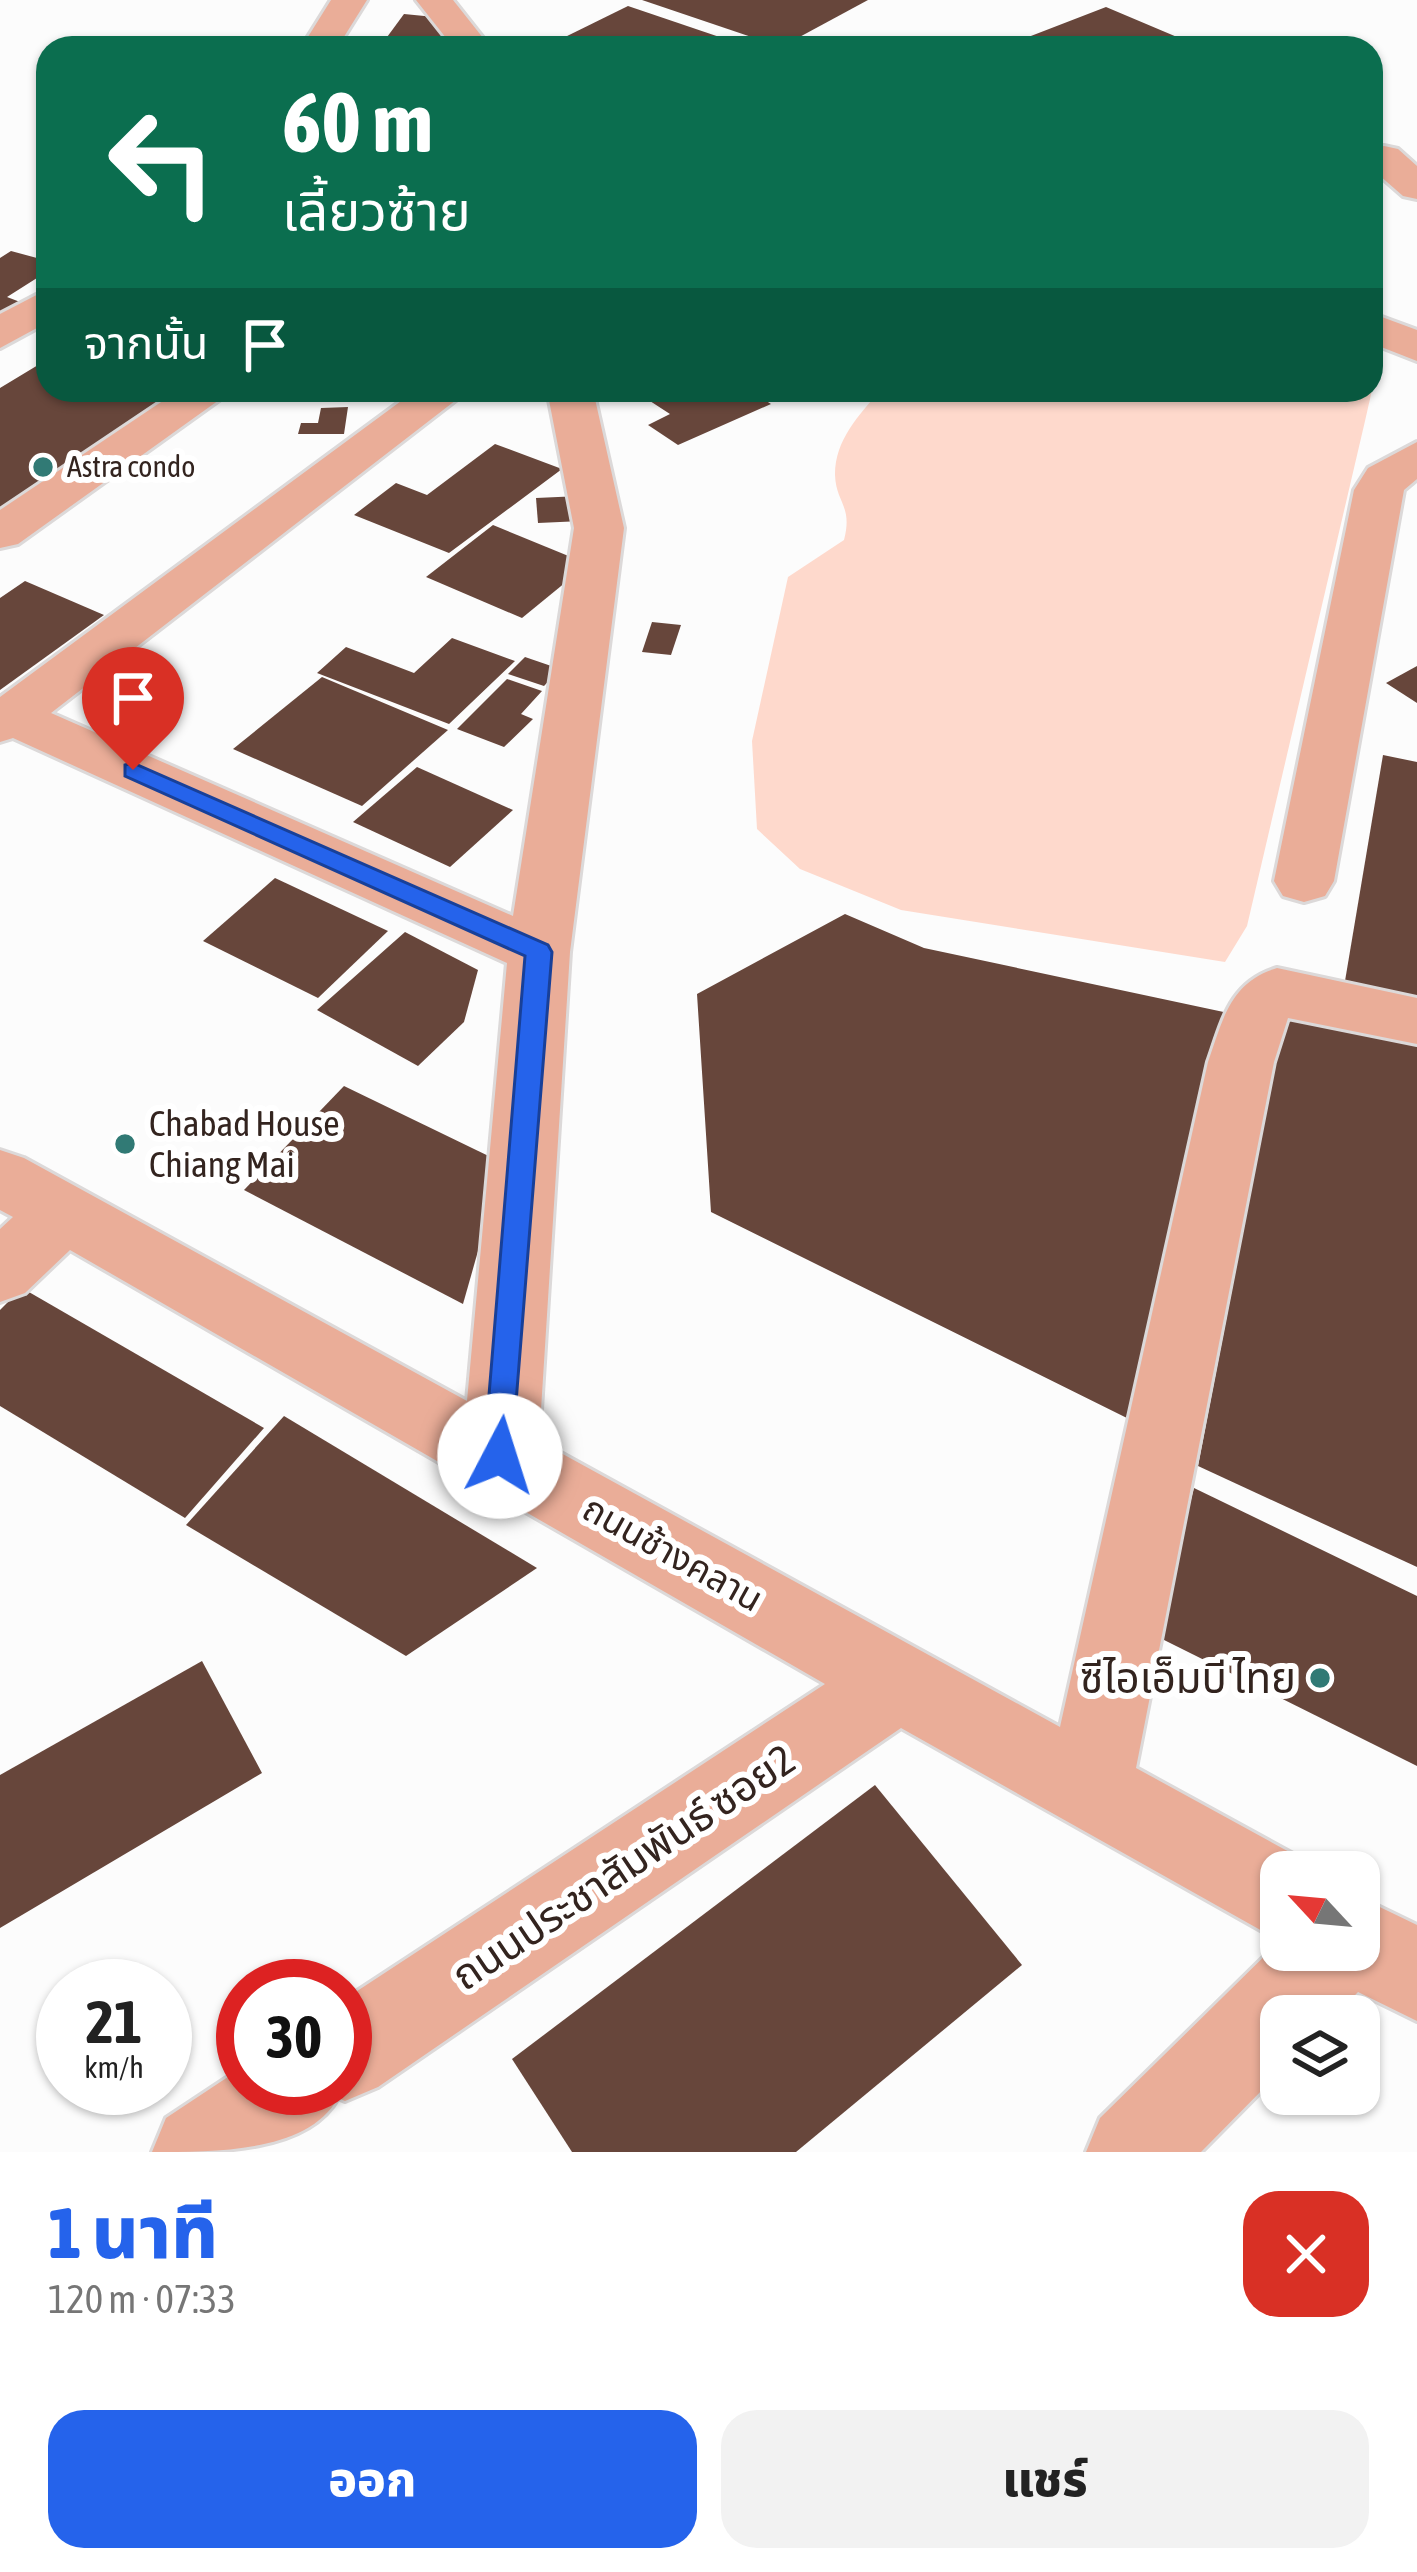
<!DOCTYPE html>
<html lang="th">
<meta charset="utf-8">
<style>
:root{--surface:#fff;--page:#f2f2f2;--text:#222;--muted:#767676;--accent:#2563eb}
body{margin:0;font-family:"Asap Condensed","Noto Sans Thai",sans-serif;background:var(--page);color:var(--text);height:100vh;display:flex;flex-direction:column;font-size:45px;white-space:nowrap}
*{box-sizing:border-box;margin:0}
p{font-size:39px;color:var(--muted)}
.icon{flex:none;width:66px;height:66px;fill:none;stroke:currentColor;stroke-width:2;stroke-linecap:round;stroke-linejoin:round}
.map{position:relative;height:2152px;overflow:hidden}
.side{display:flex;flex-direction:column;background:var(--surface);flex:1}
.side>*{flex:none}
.banner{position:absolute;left:36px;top:36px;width:1347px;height:366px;border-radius:36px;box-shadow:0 3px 9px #0004;background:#0b6e4f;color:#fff;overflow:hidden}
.needle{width:78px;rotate:296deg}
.buttons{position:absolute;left:1260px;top:1851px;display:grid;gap:24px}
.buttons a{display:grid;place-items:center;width:120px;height:120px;border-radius:24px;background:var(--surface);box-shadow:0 3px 9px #0004;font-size:60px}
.speed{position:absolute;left:36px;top:1959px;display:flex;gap:24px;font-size:60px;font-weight:700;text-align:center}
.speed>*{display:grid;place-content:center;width:156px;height:156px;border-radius:50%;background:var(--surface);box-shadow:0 3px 9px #0004;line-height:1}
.speed small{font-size:30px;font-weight:400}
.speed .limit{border:18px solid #d22;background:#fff;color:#111}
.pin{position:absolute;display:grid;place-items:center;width:102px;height:102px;color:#fff;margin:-123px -51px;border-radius:50% 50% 50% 0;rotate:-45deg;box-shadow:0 0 12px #0007}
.pin .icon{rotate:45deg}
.me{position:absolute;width:132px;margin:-66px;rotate:5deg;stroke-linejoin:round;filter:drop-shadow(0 0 9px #0008)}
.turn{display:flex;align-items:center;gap:42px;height:252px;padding:0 48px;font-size:54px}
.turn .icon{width:156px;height:156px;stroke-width:2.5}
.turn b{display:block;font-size:84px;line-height:102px}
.then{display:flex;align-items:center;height:114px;padding:0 48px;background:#0003;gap:24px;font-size:45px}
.round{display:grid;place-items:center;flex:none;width:126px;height:126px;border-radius:36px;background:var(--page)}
.overview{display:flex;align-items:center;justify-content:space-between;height:204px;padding:0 48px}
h1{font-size:72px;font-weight:800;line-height:90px;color:var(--accent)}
.cta{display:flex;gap:24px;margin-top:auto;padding:24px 48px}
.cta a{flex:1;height:138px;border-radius:36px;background:var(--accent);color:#fff;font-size:48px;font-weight:800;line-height:138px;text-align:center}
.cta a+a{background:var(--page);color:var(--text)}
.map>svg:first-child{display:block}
.water{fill:#fed9cc}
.building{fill:#67463b}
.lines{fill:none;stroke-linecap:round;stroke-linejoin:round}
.minor-casing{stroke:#dcd9d9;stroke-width:6}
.minor{fill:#eaad98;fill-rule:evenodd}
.route{fill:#2563eb;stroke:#184099;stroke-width:3}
.poi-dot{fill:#317a75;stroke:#fff;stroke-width:4.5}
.labels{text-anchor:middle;stroke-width:12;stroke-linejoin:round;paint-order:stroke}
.far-poi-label{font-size:30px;fill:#33241f;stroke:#fff;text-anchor:start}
.poi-label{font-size:36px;fill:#33241f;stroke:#fff;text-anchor:start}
.street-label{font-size:36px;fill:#33241f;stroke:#fff}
.near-poi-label{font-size:42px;fill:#33241f;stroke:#fff;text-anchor:end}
.near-street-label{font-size:42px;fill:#33241f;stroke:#fff}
</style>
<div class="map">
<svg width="1417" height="2152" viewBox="0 0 1417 2152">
<rect width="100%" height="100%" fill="#fcfcfc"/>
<path class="water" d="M 1371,375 L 1375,377 L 1365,421 L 1247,926 L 1225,962 L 901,910 L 800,869 L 757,829 L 752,741 L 788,577 L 844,540 C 853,506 836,503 835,475 C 835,439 859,416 880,390 L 1371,390 Z"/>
<g class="building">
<path d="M 642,0 L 868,0 L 781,47 Z"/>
<path d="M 628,6 L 749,47 L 749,48 L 581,48 L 559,40 Z"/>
<path d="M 1106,7 L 1203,48 L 1140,48 L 1115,37 L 1087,48 L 1024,48 L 1013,43 Z"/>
<path d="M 404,14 L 455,19 L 468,48 L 379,48 Z"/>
<path d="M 11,251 L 48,261 L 48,271 L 7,297 L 28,305 L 0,322 L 0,258 Z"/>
<path d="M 48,359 L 48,390 L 197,390 L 0,524 L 0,388 Z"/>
<path d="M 633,390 L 715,394 L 749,390 L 771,404 L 678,445 L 648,425 L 670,414 Z"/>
<path d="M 348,407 L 344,434 L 298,434 L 301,423 L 318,423 L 321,408 Z"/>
<path d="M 495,444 L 562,469 L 449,553 L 354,515 L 396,483 L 427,495 Z"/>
<path d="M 580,496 L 582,521 L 538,523 L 536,498 Z"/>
<path d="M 493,525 L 588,564 L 522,618 L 426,577 Z"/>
<path d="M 25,581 L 104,615 L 0,690 L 0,598 Z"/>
<path d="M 652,622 L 681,625 L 671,655 L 642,652 Z"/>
<path d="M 452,638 L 515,661 L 449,724 L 317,673 L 346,647 L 414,673 Z"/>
<path d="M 525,657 L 560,669 L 544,686 L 508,674 Z"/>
<path d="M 1417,666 L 1417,703 L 1386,683 Z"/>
<path d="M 322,677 L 448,730 L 362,806 L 233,749 Z"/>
<path d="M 507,679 L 542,691 L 521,714 L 533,719 L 504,747 L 457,729 Z"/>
<path d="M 1383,755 L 1417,762 L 1417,1002 L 1344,987 Z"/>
<path d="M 417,767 L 513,810 L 450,867 L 353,822 Z"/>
<path d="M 275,878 L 388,931 L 318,998 L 203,941 Z"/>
<path d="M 845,914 L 924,948 L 1233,1014 L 1141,1425 L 711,1212 L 697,994 Z"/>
<path d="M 405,932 L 478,970 L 464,1022 L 418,1066 L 317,1010 Z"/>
<path d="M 1285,1013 L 1417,1042 L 1417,1567 L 1198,1466 Z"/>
<path d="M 344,1086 L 503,1163 L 463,1304 L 244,1190 Z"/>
<path d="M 22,1288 L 264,1428 L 185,1518 L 0,1406 L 0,1310 Z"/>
<path d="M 284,1416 L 537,1568 L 406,1656 L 186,1525 Z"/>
<path d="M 1194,1488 L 1417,1596 L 1417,1766 L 1156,1636 Z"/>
<path d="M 202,1661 L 262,1773 L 0,1928 L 0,1775 Z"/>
<path d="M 875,1785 L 1022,1965 L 796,2152 L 572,2152 L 512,2059 Z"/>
</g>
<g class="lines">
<g class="minor-casing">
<g id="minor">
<path d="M 331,0 L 367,0 L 337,48 L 301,48 Z"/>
<path d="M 416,0 L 453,0 L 491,48 L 454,48 Z"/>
<path d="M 1384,146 L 1398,149 L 1417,166 L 1417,199 L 1403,196 L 1371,168 L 1371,149 Z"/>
<path d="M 48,289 L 48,322 L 0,348 L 0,314 Z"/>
<path d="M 1371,313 L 1417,330 L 1417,361 L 1371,343 Z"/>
<path d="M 179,390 L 233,390 L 18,544 L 0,548 L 0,510 Z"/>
<path d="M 416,390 L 469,390 L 51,713 L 513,916 L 574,528 L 547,390 L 593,390 L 624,528 L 570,952 L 539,1441 L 1060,1727 L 1208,1062 C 1223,1019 1230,982 1277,968 L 1417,998 L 1417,1044 L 1288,1018 L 1274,1062 L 1136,1768 L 1313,1865 L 1315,1872 L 1281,1872 L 1281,1950 L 1359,1950 L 1359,1897 L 1417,1925 L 1417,2021 L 1358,1992 L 1335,2016 L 1281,2016 L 1281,2071 L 1201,2152 L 1086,2152 L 1100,2118 L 1280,1941 L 901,1728 L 378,2087 L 345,2101 L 338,2098 C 308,2152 218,2152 152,2152 L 166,2118 L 243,2067 L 243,2088 L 345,2088 L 345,1999 L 825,1684 L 70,1250 L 25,1293 L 0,1302 L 0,1229 L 13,1217 L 0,1210 L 0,1150 L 24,1158 L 467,1401 L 507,963 L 13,738 L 0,742 L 0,697 Z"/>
<path d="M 1417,442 L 1417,479 L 1404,490 L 1334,881 L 1325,896 L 1304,902 L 1283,896 L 1274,881 L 1354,490 L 1368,468 Z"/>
</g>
</g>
<use href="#minor" class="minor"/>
</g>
<path class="route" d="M 133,763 L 548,945 L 552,952 L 511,1465 L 488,1465 L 484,1456 L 525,956 L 125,776 L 125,765 Z"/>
<g class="poi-dot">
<circle cx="43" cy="467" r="12"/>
<circle cx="125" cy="1144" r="12"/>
<circle cx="1320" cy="1678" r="12"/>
</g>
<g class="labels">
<g class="far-poi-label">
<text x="67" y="477">Astra condo</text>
</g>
<g class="poi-label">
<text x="149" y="1136">Chabad House<tspan x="149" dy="41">Chiang Mai</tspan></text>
</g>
<g class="street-label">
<text transform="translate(673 1553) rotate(29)" y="13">ถนนช้างคลาน</text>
</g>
<g class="near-poi-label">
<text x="1296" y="1693">ซีไอเอ็มบี ไทย</text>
</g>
<g class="near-street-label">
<text transform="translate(623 1867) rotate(-34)" y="15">ถนนประชาสัมพันธ์ ซอย2</text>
</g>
</g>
</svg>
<div class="buttons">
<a><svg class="needle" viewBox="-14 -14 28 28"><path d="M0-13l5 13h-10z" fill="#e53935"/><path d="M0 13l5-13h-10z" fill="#767676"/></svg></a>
<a><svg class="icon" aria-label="layers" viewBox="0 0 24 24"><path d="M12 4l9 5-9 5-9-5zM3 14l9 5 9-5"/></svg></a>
</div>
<div class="speed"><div>21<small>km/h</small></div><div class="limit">30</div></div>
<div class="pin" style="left:133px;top:770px;background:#d93025"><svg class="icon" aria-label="arrive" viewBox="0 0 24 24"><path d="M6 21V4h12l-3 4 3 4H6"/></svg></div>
<svg class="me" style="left:500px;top:1456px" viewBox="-20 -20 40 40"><circle r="19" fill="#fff"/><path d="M0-13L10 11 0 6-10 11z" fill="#2563eb"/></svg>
<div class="banner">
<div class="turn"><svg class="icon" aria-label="left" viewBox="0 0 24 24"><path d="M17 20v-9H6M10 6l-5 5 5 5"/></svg><div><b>60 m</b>เลี้ยวซ้าย</div></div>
<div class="then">จากนั้น<svg class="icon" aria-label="arrive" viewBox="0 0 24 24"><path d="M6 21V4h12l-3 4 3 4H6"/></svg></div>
</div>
</div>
<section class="side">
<div class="overview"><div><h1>1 นาที</h1><p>120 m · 07:33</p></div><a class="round" style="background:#d93025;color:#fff"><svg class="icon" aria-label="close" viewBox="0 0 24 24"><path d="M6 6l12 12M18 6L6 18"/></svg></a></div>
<div class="cta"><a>ออก</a><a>แชร์</a></div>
</section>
